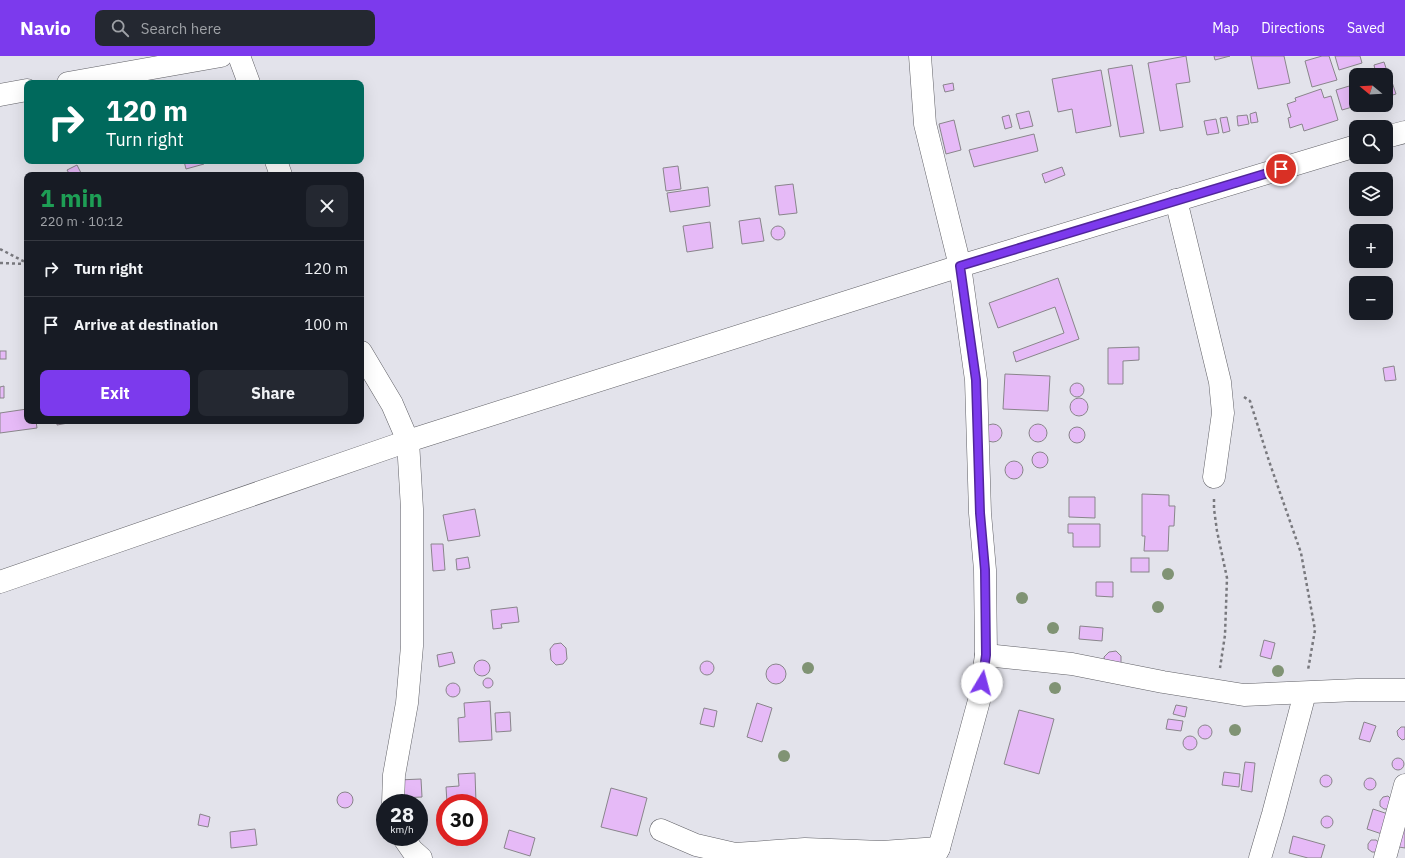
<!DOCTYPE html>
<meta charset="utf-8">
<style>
:root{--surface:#171b24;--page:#242831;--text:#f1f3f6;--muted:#9ea1a6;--line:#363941;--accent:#7c3aed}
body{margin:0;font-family:"IBM Plex Sans",sans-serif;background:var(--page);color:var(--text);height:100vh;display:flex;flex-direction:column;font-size:15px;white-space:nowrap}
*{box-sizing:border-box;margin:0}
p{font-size:13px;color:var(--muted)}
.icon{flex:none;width:22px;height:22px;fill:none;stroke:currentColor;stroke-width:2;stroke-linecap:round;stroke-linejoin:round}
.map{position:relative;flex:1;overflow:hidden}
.details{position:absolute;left:24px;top:116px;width:340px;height:252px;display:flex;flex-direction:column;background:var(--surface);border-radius:8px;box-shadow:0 4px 16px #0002}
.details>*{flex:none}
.banner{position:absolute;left:24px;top:24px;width:340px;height:84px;border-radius:8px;box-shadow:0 4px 16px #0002;background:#00695c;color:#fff;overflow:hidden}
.needle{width:26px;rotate:288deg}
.tools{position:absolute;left:1349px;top:12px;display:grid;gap:8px}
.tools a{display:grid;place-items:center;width:44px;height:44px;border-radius:8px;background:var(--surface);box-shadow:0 4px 16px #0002;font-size:20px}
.speed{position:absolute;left:376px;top:738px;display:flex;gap:8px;font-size:20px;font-weight:700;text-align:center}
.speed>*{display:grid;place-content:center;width:52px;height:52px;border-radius:50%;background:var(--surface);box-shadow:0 4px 16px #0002;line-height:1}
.speed small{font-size:10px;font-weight:400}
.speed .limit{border:6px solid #d22;background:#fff;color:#111}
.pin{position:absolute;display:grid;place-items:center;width:34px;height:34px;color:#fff;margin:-17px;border:2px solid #fff;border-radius:50%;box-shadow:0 1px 4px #0007}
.me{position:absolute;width:44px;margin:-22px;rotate:8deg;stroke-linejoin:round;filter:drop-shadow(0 0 3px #0008)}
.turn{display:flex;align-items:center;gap:14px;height:84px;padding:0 16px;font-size:18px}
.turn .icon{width:52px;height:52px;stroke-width:2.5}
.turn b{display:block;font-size:28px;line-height:34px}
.round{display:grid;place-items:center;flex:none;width:42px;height:42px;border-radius:8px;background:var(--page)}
.headline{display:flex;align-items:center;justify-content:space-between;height:68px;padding:0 16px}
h1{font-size:24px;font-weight:700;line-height:30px;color:#1e9e55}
.cta{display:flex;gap:8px;margin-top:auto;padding:8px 16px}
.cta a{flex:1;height:46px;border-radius:8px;background:var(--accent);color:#fff;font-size:16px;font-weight:700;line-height:46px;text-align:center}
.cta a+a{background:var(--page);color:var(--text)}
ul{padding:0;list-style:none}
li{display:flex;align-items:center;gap:12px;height:56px;padding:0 16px;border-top:1px solid var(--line)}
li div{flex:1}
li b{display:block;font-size:15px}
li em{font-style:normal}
header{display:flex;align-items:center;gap:24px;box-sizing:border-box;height:56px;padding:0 20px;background:var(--accent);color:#fff}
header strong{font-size:19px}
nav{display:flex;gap:22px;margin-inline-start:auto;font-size:14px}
.search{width:280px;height:36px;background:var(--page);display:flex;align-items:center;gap:10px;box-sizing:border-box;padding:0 14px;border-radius:8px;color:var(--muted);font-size:15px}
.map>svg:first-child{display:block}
.building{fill:#e6baf7;stroke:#89858b}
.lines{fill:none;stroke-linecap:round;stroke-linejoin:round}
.street-casing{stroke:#606066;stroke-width:23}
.secondary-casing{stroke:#606066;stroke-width:23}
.path{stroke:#78787d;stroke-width:2.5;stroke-dasharray:3 3;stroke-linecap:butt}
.street{stroke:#fff;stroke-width:22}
.secondary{stroke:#fff;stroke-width:22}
.tree{fill:#809374}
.route-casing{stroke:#51269a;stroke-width:10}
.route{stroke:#7c3aed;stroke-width:7}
</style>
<header>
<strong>Navio</strong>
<div class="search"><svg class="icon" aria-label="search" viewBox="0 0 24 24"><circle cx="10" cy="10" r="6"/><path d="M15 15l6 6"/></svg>Search here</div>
<nav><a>Map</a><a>Directions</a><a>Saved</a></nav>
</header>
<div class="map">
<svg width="1405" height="802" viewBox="0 0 1405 802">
<rect width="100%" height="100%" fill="#e3e3eb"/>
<g class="building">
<path d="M 1186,0 L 1190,26 L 1176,28 L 1183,71 L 1160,75 L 1148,7 Z"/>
<path d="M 1214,0 L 1230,0 L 1215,4 Z"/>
<path d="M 1251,0 L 1284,0 L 1290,27 L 1258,33 Z"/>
<path d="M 1322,0 L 1329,0 L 1337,24 L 1312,31 L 1305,5 Z"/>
<path d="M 1335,0 L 1360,0 L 1362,7 L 1339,14 Z"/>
<path d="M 1384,6 L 1387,15 L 1376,18 L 1374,9 Z"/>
<path d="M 1132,9 L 1144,77 L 1120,81 L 1108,13 Z"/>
<path d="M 1101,14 L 1111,70 L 1076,77 L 1072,53 L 1058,56 L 1052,23 Z"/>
<path d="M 1392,26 L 1396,38 L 1386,41 L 1386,28 Z"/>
<path d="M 953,27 L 954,34 L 945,36 L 943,29 Z"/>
<path d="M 1356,28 L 1356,49 L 1359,49 L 1342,54 L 1336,34 Z"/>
<path d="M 1321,33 L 1324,42 L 1331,40 L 1338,64 L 1304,75 L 1302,68 L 1290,72 L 1288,62 L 1291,61 L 1287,48 L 1296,45 L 1295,42 Z"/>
<path d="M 1029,55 L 1033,70 L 1020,73 L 1016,58 Z"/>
<path d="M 1256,56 L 1258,66 L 1251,67 L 1250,58 Z"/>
<path d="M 1009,59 L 1012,71 L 1005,73 L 1002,61 Z"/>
<path d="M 1247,59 L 1249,68 L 1238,70 L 1237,60 Z"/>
<path d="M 1227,61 L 1230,75 L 1223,77 L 1220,62 Z"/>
<path d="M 1216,63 L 1219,77 L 1207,79 L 1204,65 Z"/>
<path d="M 954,64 L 961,94 L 946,98 L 939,68 Z"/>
<path d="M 1034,78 L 1038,95 L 974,111 L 969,94 Z"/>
<path d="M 184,105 L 203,105 L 204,108 L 186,113 Z"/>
<path d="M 77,109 L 81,117 L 77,119 L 70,119 L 67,114 Z"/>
<path d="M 678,110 L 681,133 L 666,135 L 663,112 Z"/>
<path d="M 1062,111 L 1065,119 L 1045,127 L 1042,118 Z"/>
<path d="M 793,128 L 797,157 L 779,159 L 775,130 Z"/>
<path d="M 708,131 L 710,150 L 670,156 L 667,137 Z"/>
<path d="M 760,162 L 764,185 L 742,188 L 739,165 Z"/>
<path d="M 710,166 L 713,192 L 687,196 L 683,170 Z"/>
<circle cx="778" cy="177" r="7"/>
<path d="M 1058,222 L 1079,283 L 1016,306 L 1013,296 L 1064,277 L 1055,251 L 998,272 L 989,247 Z"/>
<path d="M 1139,291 L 1139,304 L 1123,305 L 1123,328 L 1108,328 L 1108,292 Z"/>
<rect x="0" y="295" width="6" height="8"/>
<path d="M 1394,310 L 1396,324 L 1385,325 L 1383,312 Z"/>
<path d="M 1005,318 L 1050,320 L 1048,355 L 1003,353 Z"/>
<circle cx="1077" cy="334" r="7"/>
<path d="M 4,330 L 4,342 L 0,342 L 0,331 Z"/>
<circle cx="1079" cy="351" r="9"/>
<path d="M 27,353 L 27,365 L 36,365 L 37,372 L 0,377 L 0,357 Z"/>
<path d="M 57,365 L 79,365 L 57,369 Z"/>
<circle cx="993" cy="377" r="9"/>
<circle cx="1038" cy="377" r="9"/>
<circle cx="1077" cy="379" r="8"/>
<circle cx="1040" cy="404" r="8"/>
<circle cx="1014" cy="414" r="9"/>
<path d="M 1142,438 L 1169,439 L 1169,450 L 1175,450 L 1174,470 L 1169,470 L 1168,495 L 1144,495 L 1145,480 L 1142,480 Z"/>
<path d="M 1069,441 L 1095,441 L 1095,462 L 1069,461 Z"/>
<path d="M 475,453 L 480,480 L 448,485 L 443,459 Z"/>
<path d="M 1068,468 L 1100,468 L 1100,491 L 1073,491 L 1073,477 L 1068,477 Z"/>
<path d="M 431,488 L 443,488 L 445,514 L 433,515 Z"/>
<path d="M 468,501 L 470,512 L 457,514 L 456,503 Z"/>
<rect x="1131" y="502" width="18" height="14"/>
<path d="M 1096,526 L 1113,526 L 1113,541 L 1096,540 Z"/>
<path d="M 517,551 L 519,566 L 501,568 L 502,572 L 493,573 L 491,554 Z"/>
<path d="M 1080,570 L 1103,572 L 1102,585 L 1079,583 Z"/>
<path d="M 1264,584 L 1275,587 L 1271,603 L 1260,600 Z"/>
<path d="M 561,587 L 566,592 L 567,603 L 563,608 L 556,609 L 551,604 L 550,593 L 554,588 Z"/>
<path d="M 1116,595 L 1121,600 L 1121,607 L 1105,608 L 1104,601 L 1109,596 Z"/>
<path d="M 452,596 L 455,607 L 439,611 L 437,599 Z"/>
<circle cx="482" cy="612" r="8"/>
<circle cx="707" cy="612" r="7"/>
<circle cx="776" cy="618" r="10"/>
<circle cx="488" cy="627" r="5"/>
<circle cx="453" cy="634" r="7"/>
<path d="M 490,645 L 492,684 L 459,686 L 458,662 L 465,661 L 464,647 Z"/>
<path d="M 757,647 L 772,652 L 762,686 L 747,681 Z"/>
<path d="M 1176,649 L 1187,651 L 1185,661 L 1173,658 Z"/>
<path d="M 704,652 L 717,655 L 714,671 L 700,668 Z"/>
<path d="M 1019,654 L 1054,663 L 1039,718 L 1004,708 Z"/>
<path d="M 510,656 L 511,675 L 496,676 L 495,657 Z"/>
<path d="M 1168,663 L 1183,665 L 1181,675 L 1166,673 Z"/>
<path d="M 1364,666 L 1376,670 L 1370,686 L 1359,683 Z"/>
<circle cx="1205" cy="676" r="7"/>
<path d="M 1401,671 L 1405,671 L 1405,683 L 1402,684 L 1398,680 L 1397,675 Z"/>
<circle cx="1190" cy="687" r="7"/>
<circle cx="1398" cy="708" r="6"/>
<path d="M 1245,706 L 1255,707 L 1252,736 L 1241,734 Z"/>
<path d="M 1224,716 L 1240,718 L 1239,731 L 1222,729 Z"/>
<path d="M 475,717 L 476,747 L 447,747 L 446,731 L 459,730 L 458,718 Z"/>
<circle cx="1326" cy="725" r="6"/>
<circle cx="1370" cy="728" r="6"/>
<path d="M 421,723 L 422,741 L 399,742 L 398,724 Z"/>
<path d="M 611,732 L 647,742 L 637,780 L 601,771 Z"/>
<circle cx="345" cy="744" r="8"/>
<path d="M 1388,740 L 1392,744 L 1389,753 L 1384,753 L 1380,750 L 1380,745 L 1383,741 Z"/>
<path d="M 1373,753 L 1388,758 L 1382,778 L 1367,773 Z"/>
<path d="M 200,758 L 210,761 L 208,771 L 198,769 Z"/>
<circle cx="1327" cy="766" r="6"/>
<path d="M 1405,765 L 1405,792 L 1393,790 Z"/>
<path d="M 255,773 L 257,789 L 231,792 L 230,776 Z"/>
<path d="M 509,774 L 535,782 L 530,800 L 504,792 Z"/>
<path d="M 1293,780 L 1325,789 L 1321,802 L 1308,802 L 1289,797 Z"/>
<path d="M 1371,784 L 1376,784 L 1380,787 L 1377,796 L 1372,796 L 1368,793 L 1368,788 Z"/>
</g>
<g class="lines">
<g class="street-casing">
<g id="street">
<path d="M 239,0 L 249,27"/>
<path d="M 920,0 L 925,68 L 960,210 L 976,324 L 980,457 L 985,514 L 986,599 L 980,641 L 939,792 L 934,802"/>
<path d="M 68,27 L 221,0"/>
<path d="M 0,39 L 27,34"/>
<path d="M 276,105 L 281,119"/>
<path d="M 1176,144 L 1220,326 L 1223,357 L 1214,421"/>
<path d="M 361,296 L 392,348 L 408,385 L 412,453 L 412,590 L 407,647 L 394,719 L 393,747"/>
<path d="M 986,599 L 1072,608 L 1163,626 L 1244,639 L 1357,634 L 1405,634"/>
<path d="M 661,774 L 696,789 L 735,798 L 805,793 L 882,796 L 939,792"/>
<path d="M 403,781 L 412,794 L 421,802"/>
<path d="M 1260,802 L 1273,758 L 1305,637"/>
<path d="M 1385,802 L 1405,729"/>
</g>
</g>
<g class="secondary-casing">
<g id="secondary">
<path d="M 1386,81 L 1405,76"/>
<path d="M 0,526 L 408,385 L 960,210 L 1356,90"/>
</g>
</g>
<g class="path">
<path d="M 0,193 L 27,207"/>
<path d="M 0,207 L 27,208"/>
<path d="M 1244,341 L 1250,345 L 1269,405 L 1301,497 L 1315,574 L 1308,614"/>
<path d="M 1214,443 L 1214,453 L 1217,475 L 1227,522 L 1225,579 L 1220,612"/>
</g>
<use href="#street" class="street"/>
<use href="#secondary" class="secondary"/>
</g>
<g class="tree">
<circle cx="1168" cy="518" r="6"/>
<circle cx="1022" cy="542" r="6"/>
<circle cx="1158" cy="551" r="6"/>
<circle cx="1053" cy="572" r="6"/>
<circle cx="808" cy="612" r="6"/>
<circle cx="1278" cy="615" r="6"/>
<circle cx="1055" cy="632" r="6"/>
<circle cx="1235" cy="674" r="6"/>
<circle cx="784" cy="700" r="6"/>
</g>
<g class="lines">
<g class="route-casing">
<path id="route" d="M 982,627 L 986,599 L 985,514 L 980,457 L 976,324 L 960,210 L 1281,113"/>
</g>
<use href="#route" class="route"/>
</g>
</svg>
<div class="tools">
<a><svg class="needle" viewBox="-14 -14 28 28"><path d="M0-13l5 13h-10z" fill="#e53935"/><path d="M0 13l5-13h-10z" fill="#9ea1a6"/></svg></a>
<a><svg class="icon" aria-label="search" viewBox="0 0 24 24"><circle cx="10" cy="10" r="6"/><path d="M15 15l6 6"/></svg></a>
<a><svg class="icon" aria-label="layers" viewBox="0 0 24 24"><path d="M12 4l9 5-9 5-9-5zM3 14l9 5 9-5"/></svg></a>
<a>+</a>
<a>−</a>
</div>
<div class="speed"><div>28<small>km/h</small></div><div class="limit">30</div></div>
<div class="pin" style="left:1281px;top:113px;background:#d93025"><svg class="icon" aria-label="arrive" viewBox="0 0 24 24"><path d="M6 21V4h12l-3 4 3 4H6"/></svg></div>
<svg class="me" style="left:982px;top:627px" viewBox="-20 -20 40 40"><circle r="19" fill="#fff"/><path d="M0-13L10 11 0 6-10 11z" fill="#7c3aed"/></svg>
<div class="banner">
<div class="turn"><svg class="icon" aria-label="right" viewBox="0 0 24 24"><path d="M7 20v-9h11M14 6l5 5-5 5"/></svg><div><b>120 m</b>Turn right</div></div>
</div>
<section class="details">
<div class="headline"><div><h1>1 min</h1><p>220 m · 10:12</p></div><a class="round"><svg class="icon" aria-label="close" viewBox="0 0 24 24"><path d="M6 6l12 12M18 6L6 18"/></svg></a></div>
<ul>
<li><svg class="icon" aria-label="right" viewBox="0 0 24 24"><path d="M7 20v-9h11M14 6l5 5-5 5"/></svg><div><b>Turn right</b></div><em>120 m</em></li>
<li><svg class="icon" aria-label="arrive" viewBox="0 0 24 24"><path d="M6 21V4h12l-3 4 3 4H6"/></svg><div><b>Arrive at destination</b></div><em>100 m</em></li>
</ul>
<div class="cta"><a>Exit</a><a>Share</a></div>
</section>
</div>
